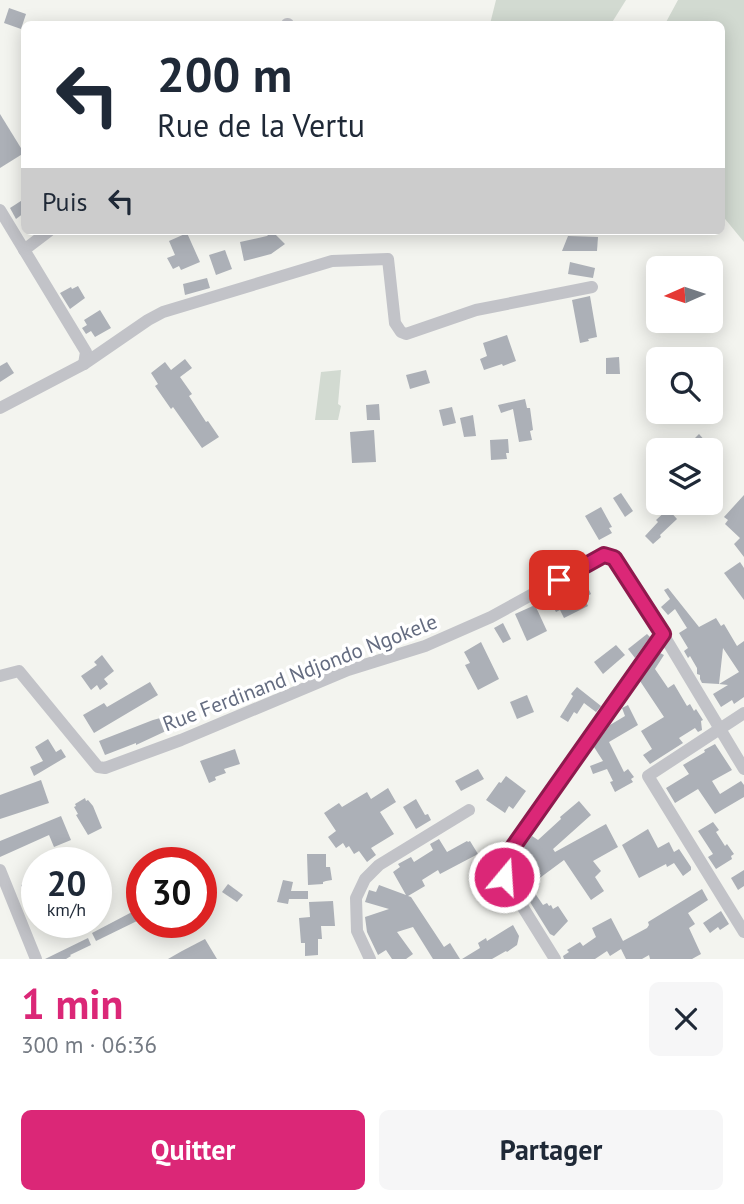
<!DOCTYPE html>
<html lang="fr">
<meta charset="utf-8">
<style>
:root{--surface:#fff;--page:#f6f6f7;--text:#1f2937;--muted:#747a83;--accent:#db2777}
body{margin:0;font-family:"PT Sans",sans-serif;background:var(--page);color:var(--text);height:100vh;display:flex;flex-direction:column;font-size:26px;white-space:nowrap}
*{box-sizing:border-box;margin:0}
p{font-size:23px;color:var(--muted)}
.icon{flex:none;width:38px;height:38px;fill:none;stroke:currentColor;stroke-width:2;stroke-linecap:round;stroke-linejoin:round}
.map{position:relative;height:959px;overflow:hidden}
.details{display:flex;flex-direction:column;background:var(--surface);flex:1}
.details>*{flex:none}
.banner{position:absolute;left:21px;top:21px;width:704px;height:214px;border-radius:10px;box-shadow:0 4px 18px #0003;background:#fff;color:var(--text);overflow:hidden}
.needle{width:46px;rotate:267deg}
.buttons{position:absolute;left:646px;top:256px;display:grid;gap:14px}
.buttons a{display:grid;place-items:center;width:77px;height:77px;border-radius:10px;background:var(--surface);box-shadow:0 4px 18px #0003;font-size:35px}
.speed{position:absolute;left:21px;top:847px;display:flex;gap:14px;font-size:35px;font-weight:700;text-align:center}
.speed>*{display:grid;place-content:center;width:91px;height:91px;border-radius:50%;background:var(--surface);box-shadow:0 4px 18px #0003;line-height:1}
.speed small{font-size:18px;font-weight:400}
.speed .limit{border:10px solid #d22;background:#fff;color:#111}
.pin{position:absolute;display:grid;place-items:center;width:60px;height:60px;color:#fff;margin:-30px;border-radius:14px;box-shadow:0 4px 10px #0006}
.me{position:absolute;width:77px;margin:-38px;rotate:18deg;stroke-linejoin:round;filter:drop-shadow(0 0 5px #0008)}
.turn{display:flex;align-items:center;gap:24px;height:147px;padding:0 21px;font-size:32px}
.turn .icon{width:91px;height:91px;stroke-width:2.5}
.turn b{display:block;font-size:49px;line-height:60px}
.then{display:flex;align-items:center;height:66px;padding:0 21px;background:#0003;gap:14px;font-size:26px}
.round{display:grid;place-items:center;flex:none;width:74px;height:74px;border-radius:10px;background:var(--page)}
.summary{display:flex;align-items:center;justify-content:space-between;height:119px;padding:0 21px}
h1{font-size:42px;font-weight:700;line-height:52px;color:var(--accent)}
.primary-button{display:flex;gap:14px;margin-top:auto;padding:14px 21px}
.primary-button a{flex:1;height:80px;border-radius:10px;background:var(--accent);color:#fff;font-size:28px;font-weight:700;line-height:80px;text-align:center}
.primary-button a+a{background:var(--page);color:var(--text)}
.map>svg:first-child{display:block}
.green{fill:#d2dad1}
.building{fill:#acb0b7}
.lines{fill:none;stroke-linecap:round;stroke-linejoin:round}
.street{stroke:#c2c3c8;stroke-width:12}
.route-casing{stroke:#8e194d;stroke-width:18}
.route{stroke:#db2777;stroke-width:12}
.labels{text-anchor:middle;stroke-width:7;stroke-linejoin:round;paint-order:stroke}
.street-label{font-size:21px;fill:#646c80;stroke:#fff}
</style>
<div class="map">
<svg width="744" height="959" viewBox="0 0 744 959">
<rect width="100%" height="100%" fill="#f3f4ef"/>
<g class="green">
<path d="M 496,0 L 626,0 L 611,24 L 490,24 Z"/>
<path d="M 678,0 L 744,0 L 744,242 L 721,214 L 721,24 L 665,24 Z"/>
<path d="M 341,370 L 338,404 L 341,406 L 338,420 L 315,420 L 321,372 Z"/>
</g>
<g class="building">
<path d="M 9,8 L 26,14 L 21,29 L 4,23 Z"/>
<path d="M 0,114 L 24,153 L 0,168 Z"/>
<path d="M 24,199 L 24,213 L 16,219 L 10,208 Z"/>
<path d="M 272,231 L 285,244 L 271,254 L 244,261 L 240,242 L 267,236 Z"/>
<path d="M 187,233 L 200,262 L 181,270 L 179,266 L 173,269 L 167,258 L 175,255 L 169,241 Z"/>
<path d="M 568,236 L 598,237 L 597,251 L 562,251 Z"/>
<path d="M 225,250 L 232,269 L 216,275 L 209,255 Z"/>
<path d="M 570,262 L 595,268 L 593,278 L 568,274 Z"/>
<path d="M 207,278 L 210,288 L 185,295 L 183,284 Z"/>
<path d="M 78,286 L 85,298 L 70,309 L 60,293 L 71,287 L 72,289 Z"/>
<path d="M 590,296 L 597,337 L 588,339 L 589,341 L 580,343 L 572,300 Z"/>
<path d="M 100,310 L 111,328 L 95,337 L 91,331 L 86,334 L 82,328 L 87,325 L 84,320 Z"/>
<path d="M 507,335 L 516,361 L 503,366 L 502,364 L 484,370 L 480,359 L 487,356 L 483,343 Z"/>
<path d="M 619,357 L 620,374 L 606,374 L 606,358 Z"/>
<path d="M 185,359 L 192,368 L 180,377 L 192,394 L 189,396 L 206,422 L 208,421 L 219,437 L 202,448 L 173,407 L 171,409 L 155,386 L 158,384 L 151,373 L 165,362 L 171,370 Z"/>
<path d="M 7,362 L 14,373 L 0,382 L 0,366 Z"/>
<path d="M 426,370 L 430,383 L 410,389 L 406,375 Z"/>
<path d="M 525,399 L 527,408 L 530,408 L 533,430 L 530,431 L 532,440 L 519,442 L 513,409 L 501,413 L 498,405 Z"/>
<path d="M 379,404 L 380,420 L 367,420 L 366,405 Z"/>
<path d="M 452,407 L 456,423 L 443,426 L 439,410 Z"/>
<path d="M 473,415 L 476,436 L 464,437 L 460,418 Z"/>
<path d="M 374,430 L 376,462 L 352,463 L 350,432 Z"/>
<path d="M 699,434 L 713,450 L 699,450 L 692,441 Z"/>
<path d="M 508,439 L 509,453 L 506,453 L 507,459 L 491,460 L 490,440 Z"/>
<path d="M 621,493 L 633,511 L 625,517 L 613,498 Z"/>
<path d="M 744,495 L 744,557 L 734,544 L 740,538 L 725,524 L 728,520 L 724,517 Z"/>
<path d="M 601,507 L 612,527 L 609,528 L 612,533 L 599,540 L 585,516 Z"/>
<path d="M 668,509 L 677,519 L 660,535 L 661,537 L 653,544 L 645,536 L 658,522 L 656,520 Z"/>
<path d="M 740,562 L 744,568 L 744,600 L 724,573 Z"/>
<path d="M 585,581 L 591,594 L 584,598 L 588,606 L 564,618 L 560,610 L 556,612 L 549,599 Z"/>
<path d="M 668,588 L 699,627 L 716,618 L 721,626 L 724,624 L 737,646 L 744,641 L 744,697 L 734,704 L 732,700 L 721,707 L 713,694 L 728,685 L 719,684 L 739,672 L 723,648 L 719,684 L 702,683 L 700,679 L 700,675 L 697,674 L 697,668 L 690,656 L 688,658 L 684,651 L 688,648 L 679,633 L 687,628 L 675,609 L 668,615 L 661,607 L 670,599 L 664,590 Z"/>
<path d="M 535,605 L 547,631 L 527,641 L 515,614 Z"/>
<path d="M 503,623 L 511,639 L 503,643 L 494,628 Z"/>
<path d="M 647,634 L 650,637 L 635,658 L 628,649 Z"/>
<path d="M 481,642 L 499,679 L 478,690 L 465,665 L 470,663 L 464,652 Z"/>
<path d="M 616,645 L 625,655 L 603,674 L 594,662 Z"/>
<path d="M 660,653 L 664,655 L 655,669 L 668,688 L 674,684 L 687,706 L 690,704 L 694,711 L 696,709 L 703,720 L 701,721 L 702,730 L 698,732 L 695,728 L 679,738 L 683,743 L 650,764 L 643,755 L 652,749 L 641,731 L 664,717 L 640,681 Z"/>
<path d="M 102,655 L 114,671 L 104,679 L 108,684 L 100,690 L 97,685 L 91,690 L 81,676 L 97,665 L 94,662 Z"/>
<path d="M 150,682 L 158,695 L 94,733 L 83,715 L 104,703 L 107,707 Z"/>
<path d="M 577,687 L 601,706 L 596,712 L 584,703 L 577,714 L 574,712 L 568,722 L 560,717 L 573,696 L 571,694 Z"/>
<path d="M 527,695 L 534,712 L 517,719 L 510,702 Z"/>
<path d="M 628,705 L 638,725 L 609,742 L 624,772 L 628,769 L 634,777 L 631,779 L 633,782 L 615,792 L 610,782 L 613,781 L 607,769 L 593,774 L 590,766 L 603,761 L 594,747 L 610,725 L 625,716 L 622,708 Z"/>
<path d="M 164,717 L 168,727 L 165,728 L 166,731 L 136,745 L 136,743 L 105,755 L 99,741 L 153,720 Z"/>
<path d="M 48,739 L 56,752 L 61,749 L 66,757 L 34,776 L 30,767 L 43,761 L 35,747 Z"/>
<path d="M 715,744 L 732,770 L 712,781 L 720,794 L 741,781 L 744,785 L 744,797 L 715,814 L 698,789 L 675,803 L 666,788 L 689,774 L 683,765 L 705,752 L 704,750 Z"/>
<path d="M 235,749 L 240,764 L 224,769 L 226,773 L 215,777 L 216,780 L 209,783 L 200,761 Z"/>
<path d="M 478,769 L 484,779 L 461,791 L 455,781 Z"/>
<path d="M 506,776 L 526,791 L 513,809 L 509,806 L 505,813 L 486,800 L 499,782 L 501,783 Z"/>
<path d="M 41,780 L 49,803 L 0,819 L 0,795 Z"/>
<path d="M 388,788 L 396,802 L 380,812 L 394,834 L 371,848 L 376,855 L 367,862 L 359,851 L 354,854 L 349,846 L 346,848 L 343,843 L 336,848 L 328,837 L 336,831 L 324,813 L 339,803 L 342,807 L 367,792 L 371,799 Z"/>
<path d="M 85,798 L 86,801 L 88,800 L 93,806 L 102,828 L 88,835 L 76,815 L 78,814 L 74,807 L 76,806 L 75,804 Z"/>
<path d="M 416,799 L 425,815 L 428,814 L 431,820 L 416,829 L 403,807 Z"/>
<path d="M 579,801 L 591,815 L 553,849 L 555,852 L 606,824 L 618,847 L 593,861 L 601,871 L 595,877 L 604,891 L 591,900 L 564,860 L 537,880 L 540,884 L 532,889 L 543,905 L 547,903 L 549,906 L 551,905 L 553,909 L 558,906 L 568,921 L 554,936 L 550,934 L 515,878 L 536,865 L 523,848 L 532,836 L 538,840 L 561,819 L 560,817 Z"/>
<path d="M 61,816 L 71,840 L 54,847 L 49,835 L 0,857 L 0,841 Z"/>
<path d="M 713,822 L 719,830 L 716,832 L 725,846 L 727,844 L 734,854 L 731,856 L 732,859 L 716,869 L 708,857 L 713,854 L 698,831 Z"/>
<path d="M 648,829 L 658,848 L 669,842 L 674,852 L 679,849 L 691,867 L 691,870 L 683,876 L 674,863 L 667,867 L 666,864 L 639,878 L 622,845 Z"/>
<path d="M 439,839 L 447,852 L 467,841 L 468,842 L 470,841 L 478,854 L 440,874 L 438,870 L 422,880 L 425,886 L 408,896 L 411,897 L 444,947 L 450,943 L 460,959 L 433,959 L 413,927 L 397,932 L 413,954 L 406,959 L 392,959 L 386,950 L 378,955 L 367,932 L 365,917 L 389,909 L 365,902 L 369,890 L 376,892 L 379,885 L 406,895 L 393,872 L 400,867 L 398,864 L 411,857 L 414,862 L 433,850 L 430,844 Z"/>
<path d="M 307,854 L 326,854 L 326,867 L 330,867 L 332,880 L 326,881 L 323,882 L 323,884 L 308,885 Z"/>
<path d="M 744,870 L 744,886 L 738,890 L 731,878 Z"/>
<path d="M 37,878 L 37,920 L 21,885 Z"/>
<path d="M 283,880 L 293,882 L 291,891 L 308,891 L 308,899 L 289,899 L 288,904 L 277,902 Z"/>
<path d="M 228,884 L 243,895 L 237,902 L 222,892 Z"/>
<path d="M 702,889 L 708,900 L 688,913 L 695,924 L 689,928 L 701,954 L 692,959 L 650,959 L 649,955 L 642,959 L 626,959 L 621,949 L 610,956 L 607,951 L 595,959 L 564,959 L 563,956 L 569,952 L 567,950 L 580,942 L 583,946 L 596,937 L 592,928 L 611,918 L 623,941 L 647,928 L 649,925 L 648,922 Z"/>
<path d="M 333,901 L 335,926 L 321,926 L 322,939 L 318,939 L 318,955 L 305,956 L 305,943 L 301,943 L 299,918 L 310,917 L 309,902 Z"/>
<path d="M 721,911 L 729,924 L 720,930 L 718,927 L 710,933 L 703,923 Z"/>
<path d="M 132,912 L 137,921 L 96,941 L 92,933 Z"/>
<path d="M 175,922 L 205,922 L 180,933 Z"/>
<path d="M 513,925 L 519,936 L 518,941 L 517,945 L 507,952 L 506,951 L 492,959 L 462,959 L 480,948 L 478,943 L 486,938 L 487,941 Z"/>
<path d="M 88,938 L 91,945 L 70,955 L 71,956 L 66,959 L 45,959 Z"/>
<path d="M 205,939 L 217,959 L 168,959 L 182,951 Z"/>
</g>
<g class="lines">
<g class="street">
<path d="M 287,24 L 288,24"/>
<path d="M 0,210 L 86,352 L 84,364"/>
<path d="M 24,250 L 49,231"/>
<path d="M 0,408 L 84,364 L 148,320 L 163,312 L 332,261 L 388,259 L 395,323 L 401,332 L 406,334 L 476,310 L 592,287"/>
<path d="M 0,676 L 19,671 L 98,767 L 105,768 L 181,740 L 348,670 L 425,646 L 491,617 L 604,555 L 614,558 L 663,634 L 744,769"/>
<path d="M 744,713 L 648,776 L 744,932"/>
<path d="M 0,870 L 36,959"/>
<path d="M 370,959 L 357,931 L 356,898 L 365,879 L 379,865 L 469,810"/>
<path d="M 555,959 L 504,877 L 506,857 L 663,634"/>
</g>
</g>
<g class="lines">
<g class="route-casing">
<path id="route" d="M 504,877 L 506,857 L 663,634 L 614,558 L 604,555 L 559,580"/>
</g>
<use href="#route" class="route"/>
</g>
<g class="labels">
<g class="street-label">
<text transform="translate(300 673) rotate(-21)" y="7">Rue Ferdinand Ndjondo Ngokele</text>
</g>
</g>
</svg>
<div class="buttons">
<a><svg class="needle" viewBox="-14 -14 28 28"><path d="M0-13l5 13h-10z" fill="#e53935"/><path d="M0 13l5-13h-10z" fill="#747a83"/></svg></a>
<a><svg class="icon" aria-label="search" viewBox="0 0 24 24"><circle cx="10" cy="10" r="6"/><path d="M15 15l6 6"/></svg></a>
<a><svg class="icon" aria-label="layers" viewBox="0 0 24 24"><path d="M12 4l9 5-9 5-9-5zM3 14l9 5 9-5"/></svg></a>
</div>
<div class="speed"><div>20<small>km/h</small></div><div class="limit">30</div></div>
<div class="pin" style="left:559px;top:580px;background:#d93025"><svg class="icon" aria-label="arrive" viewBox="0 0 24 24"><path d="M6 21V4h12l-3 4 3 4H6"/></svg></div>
<svg class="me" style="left:504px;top:877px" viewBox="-20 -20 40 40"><circle r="17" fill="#db2777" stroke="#fff" stroke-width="3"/><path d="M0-11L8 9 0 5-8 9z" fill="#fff"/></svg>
<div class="banner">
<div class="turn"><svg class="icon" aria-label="left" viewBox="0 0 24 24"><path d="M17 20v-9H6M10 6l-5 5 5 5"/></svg><div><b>200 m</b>Rue de la Vertu</div></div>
<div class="then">Puis<svg class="icon" aria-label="left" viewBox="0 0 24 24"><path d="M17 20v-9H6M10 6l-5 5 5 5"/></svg></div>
</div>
</div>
<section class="details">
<div class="summary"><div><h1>1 min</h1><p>300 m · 06:36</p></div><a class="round"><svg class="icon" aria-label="close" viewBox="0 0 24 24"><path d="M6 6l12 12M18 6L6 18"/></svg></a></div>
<div class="primary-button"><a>Quitter</a><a>Partager</a></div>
</section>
